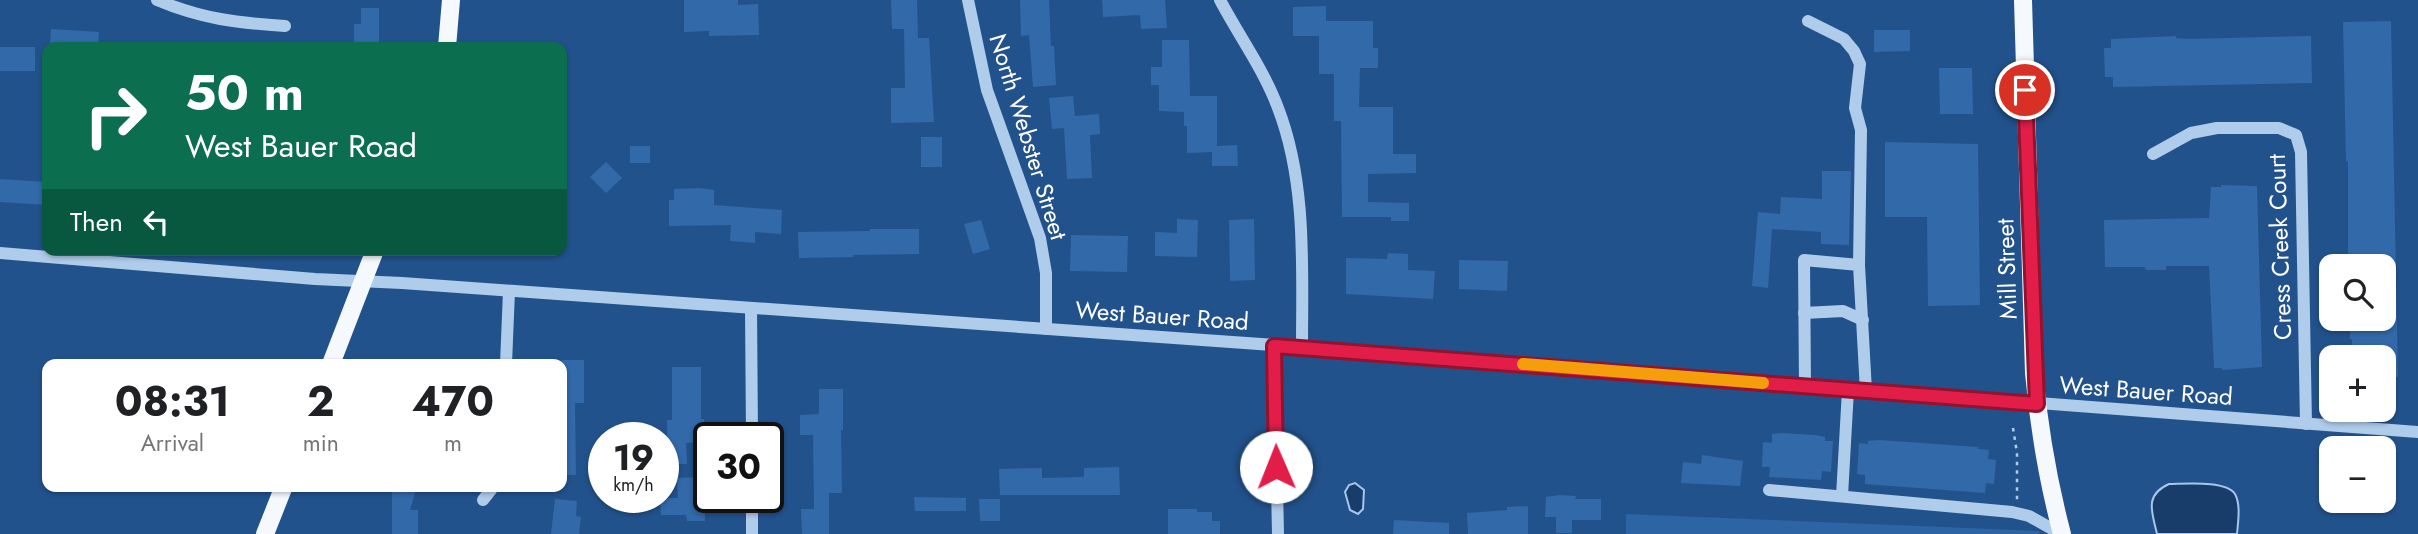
<!DOCTYPE html>
<meta charset="utf-8">
<style>
:root{--surface:#fff;--page:#f6f6f6;--text:#202124;--muted:#757577}
body{margin:0;font-family:Jost,sans-serif;background:var(--page);color:var(--text);height:100vh;display:flex;flex-direction:column;font-size:26px;white-space:nowrap}
*{box-sizing:border-box;margin:0}
p{font-size:23px;color:var(--muted)}
.icon{flex:none;width:38px;height:38px;fill:none;stroke:currentColor;stroke-width:2;stroke-linecap:round;stroke-linejoin:round}
.map{position:relative;flex:1;overflow:hidden}
.side{position:absolute;left:42px;top:359px;width:525px;height:133px;display:flex;flex-direction:column;background:var(--surface);border-radius:14px;box-shadow:0 2px 5px #0004}
.side>*{flex:none}
.hud{position:absolute;left:42px;top:42px;width:525px;height:214px;border-radius:14px;box-shadow:0 2px 5px #0004;background:#0b6e4f;color:#fff;overflow:hidden}
.controls{position:absolute;left:2319px;top:254px;display:grid;gap:14px}
.controls a{display:grid;place-items:center;width:77px;height:77px;border-radius:14px;background:var(--surface);box-shadow:0 2px 5px #0004;font-size:35px}
.speed{position:absolute;left:588px;top:422px;display:flex;gap:14px;font-size:35px;font-weight:700;text-align:center}
.speed>*{display:grid;place-content:center;width:91px;height:91px;border-radius:50%;background:var(--surface);box-shadow:0 2px 5px #0004;line-height:1}
.speed small{font-size:18px;font-weight:400}
.speed .limit{border:4px solid #111;border-radius:10px;background:#fff;color:#111}
.pin{position:absolute;display:grid;place-items:center;width:60px;height:60px;color:#fff;margin:-30px;border:4px solid #fff;border-radius:50%;box-shadow:0 2px 7px #0007}
.me{position:absolute;width:77px;margin:-38px;rotate:359deg;stroke-linejoin:round;filter:drop-shadow(0 0 5px #0008)}
.turn{display:flex;align-items:center;gap:24px;height:147px;padding:0 28px;font-size:32px}
.turn .icon{width:91px;height:91px;stroke-width:2.5}
.turn b{display:block;font-size:49px;line-height:60px}
.then{display:flex;align-items:center;height:66px;padding:0 28px;background:#0003;gap:14px;font-size:26px}
.eta{display:flex;justify-content:space-evenly;align-items:center;height:119px;text-align:center}
.eta b{font-size:42px;font-weight:700;line-height:49px}
.map>svg:first-child{display:block}
.green{fill:#2c64a4}
.water{fill:#183d6b;stroke:#a4c7ec;stroke-width:2}
.building{fill:#3269a9}
.lines{fill:none;stroke-linecap:round;stroke-linejoin:round}
.path{stroke:#b0cceb;stroke-width:2.5;stroke-dasharray:3.5 5;stroke-linecap:butt}
.minor{stroke:#b0cceb;stroke-width:12}
.major{stroke:#f5f9fe;stroke-width:18}
.route-casing{stroke:#92132f;stroke-width:18}
.route{stroke:#e11d48;stroke-width:12}
.slow{stroke:#f59e0b;stroke-width:12}
.labels{text-anchor:middle;stroke-width:7;stroke-linejoin:round;paint-order:stroke}
.street-label{font-size:24px;fill:#fff;stroke:#22528c}
</style>
<div class="map">
<svg width="2418" height="534" viewBox="0 0 2418 534">
<rect width="100%" height="100%" fill="#22528c"/>
<path class="green" d="M 1626,514 L 2039,531 L 2040,534 L 1626,534 Z"/>
<g class="water">
<path d="M 1355,483 L 1364,490 L 1363,509 L 1358,514 L 1350,510 L 1345,492 L 1349,485 Z"/>
<path d="M 2169,484 C 2184,484 2226,480 2235,494 C 2241,505 2238,522 2237,534 L 2157,534 C 2152,512 2144,495 2169,484 Z"/>
</g>
<g class="building">
<path d="M 684,0 L 738,0 L 738,5 L 758,4 L 759,35 L 709,36 L 709,31 L 684,32 Z"/>
<path d="M 891,0 L 917,0 L 918,38 L 929,38 L 934,122 L 891,123 L 891,88 L 905,88 L 904,29 L 892,29 Z"/>
<path d="M 1020,0 L 1049,0 L 1051,46 L 1054,46 L 1056,85 L 1033,87 L 1029,35 L 1021,36 Z"/>
<path d="M 1102,0 L 1165,0 L 1167,28 L 1141,29 L 1140,15 L 1103,17 Z"/>
<path d="M 1326,6 L 1326,21 L 1373,21 L 1373,48 L 1378,48 L 1378,68 L 1360,68 L 1359,107 L 1393,107 L 1393,154 L 1416,154 L 1416,173 L 1368,174 L 1368,202 L 1409,203 L 1409,221 L 1391,221 L 1391,217 L 1342,217 L 1341,121 L 1334,121 L 1334,74 L 1319,74 L 1319,36 L 1293,36 L 1293,7 Z"/>
<path d="M 361,8 L 379,8 L 379,47 L 354,47 L 354,24 L 361,24 Z"/>
<path d="M 2391,21 L 2398,377 L 2384,377 L 2384,357 L 2352,357 L 2352,339 L 2350,339 L 2350,318 L 2384,318 L 2384,266 L 2348,266 L 2348,162 L 2346,161 L 2343,22 Z"/>
<path d="M 51,29 L 99,32 L 98,47 L 50,47 Z"/>
<path d="M 1874,30 L 1910,30 L 1910,51 L 1874,52 Z"/>
<path d="M 2176,36 L 2176,38 L 2188,39 L 2311,36 L 2312,83 L 2113,87 L 2113,77 L 2105,77 L 2104,48 L 2111,48 L 2111,39 Z"/>
<path d="M 1162,40 L 1189,40 L 1190,96 L 1217,96 L 1217,146 L 1237,145 L 1238,166 L 1212,166 L 1212,152 L 1187,153 L 1187,126 L 1184,126 L 1184,112 L 1159,111 L 1159,85 L 1151,85 L 1151,67 L 1162,67 Z"/>
<rect x="0" y="47" width="35" height="24"/>
<path d="M 1939,68 L 1972,68 L 1973,114 L 1940,114 Z"/>
<path d="M 1073,96 L 1075,116 L 1099,114 L 1100,134 L 1090,135 L 1092,178 L 1067,179 L 1064,128 L 1052,129 L 1049,98 Z"/>
<rect x="921" y="137" width="21" height="30"/>
<path d="M 1885,142 L 1978,144 L 1980,305 L 1928,306 L 1927,217 L 1885,217 Z"/>
<rect x="630" y="146" width="20" height="17"/>
<path d="M 606,162 L 622,178 L 606,193 L 590,177 Z"/>
<path d="M 1822,171 L 1851,171 L 1849,245 L 1821,244 L 1821,232 L 1772,229 L 1768,288 L 1752,286 L 1758,212 L 1780,214 L 1781,197 L 1822,199 Z"/>
<path d="M 0,179 L 47,182 L 47,205 L 0,202 Z"/>
<path d="M 2221,185 L 2257,186 L 2262,367 L 2222,370 L 2222,368 L 2214,368 L 2209,266 L 2166,266 L 2166,270 L 2146,270 L 2145,267 L 2105,267 L 2104,220 L 2209,218 L 2211,187 L 2221,187 Z"/>
<path d="M 700,188 L 714,190 L 714,205 L 782,210 L 781,234 L 755,232 L 755,243 L 730,241 L 731,225 L 669,226 L 669,200 L 674,200 L 674,189 Z"/>
<path d="M 1177,219 L 1198,220 L 1197,257 L 1155,256 L 1155,232 L 1177,233 Z"/>
<path d="M 1254,219 L 1255,280 L 1230,281 L 1229,220 Z"/>
<path d="M 981,220 L 990,249 L 973,254 L 964,224 Z"/>
<path d="M 870,229 L 919,229 L 919,254 L 853,255 L 853,257 L 799,258 L 798,232 L 870,231 Z"/>
<path d="M 1071,235 L 1128,236 L 1127,272 L 1070,271 Z"/>
<path d="M 1388,253 L 1408,254 L 1408,270 L 1435,271 L 1433,299 L 1346,294 L 1346,258 L 1387,259 Z"/>
<path d="M 1459,260 L 1508,261 L 1507,291 L 1459,289 Z"/>
<path d="M 562,360 L 584,360 L 584,403 L 575,403 L 576,475 L 562,475 Z"/>
<path d="M 672,367 L 701,367 L 701,419 L 704,419 L 704,442 L 686,443 L 687,464 L 668,464 L 667,420 L 672,420 Z"/>
<path d="M 819,389 L 843,389 L 843,430 L 841,430 L 842,493 L 829,493 L 829,534 L 802,534 L 801,509 L 814,509 L 813,435 L 800,435 L 800,415 L 819,414 Z"/>
<path d="M 1782,433 L 1815,435 L 1825,437 L 1825,441 L 1833,441 L 1831,472 L 1822,471 L 1821,480 L 1769,477 L 1770,467 L 1762,467 L 1763,442 L 1772,443 L 1772,434 Z"/>
<path d="M 1879,440 L 1978,447 L 1978,449 L 1989,450 L 1988,459 L 1996,460 L 1994,484 L 1986,483 L 1985,493 L 1865,484 L 1865,475 L 1857,474 L 1859,443 L 1868,444 L 1868,441 Z"/>
<path d="M 1702,455 L 1743,461 L 1740,486 L 1681,483 L 1683,462 L 1701,464 Z"/>
<path d="M 1119,467 L 1120,495 L 1000,495 L 999,469 L 1042,468 L 1042,478 L 1084,477 L 1084,468 Z"/>
<path d="M 704,477 L 705,521 L 687,521 L 686,515 L 661,515 L 660,498 L 678,498 L 677,478 Z"/>
<path d="M 392,486 L 417,486 L 410,510 L 418,510 L 418,534 L 392,534 Z"/>
<path d="M 1559,495 L 1576,496 L 1575,499 L 1601,499 L 1601,520 L 1572,520 L 1572,533 L 1556,533 L 1556,517 L 1545,517 L 1546,497 Z"/>
<path d="M 914,497 L 966,498 L 966,511 L 915,511 Z"/>
<path d="M 555,499 L 577,501 L 576,516 L 581,517 L 579,534 L 551,534 Z"/>
<path d="M 979,499 L 1000,499 L 1000,521 L 980,521 Z"/>
<path d="M 1528,506 L 1528,534 L 1468,534 L 1467,513 L 1507,510 L 1507,507 Z"/>
<path d="M 1168,509 L 1197,509 L 1197,512 L 1212,512 L 1212,521 L 1220,521 L 1220,534 L 1168,534 Z"/>
<path d="M 1394,520 L 1449,523 L 1449,534 L 1393,534 Z"/>
</g>
<g class="lines">
<path class="path" d="M 2013,428 L 2017,453 L 2017,500"/>
<g class="minor">
<path d="M 157,0 C 202,19 238,23 285,26"/>
<path d="M 968,0 L 987,90 L 1040,238 L 1046,273 L 1046,329"/>
<path d="M 1220,0 C 1239,36 1264,70 1278,108 C 1307,183 1302,269 1302,347"/>
<path d="M 1808,21 L 1844,39 L 1854,51 L 1860,64 L 1855,108 L 1861,130 L 1859,265"/>
<path d="M 2153,154 L 2191,133 L 2217,128 L 2279,128 L 2296,135 L 2301,152 L 2306,424"/>
<path d="M 0,253 L 315,279 L 402,283 L 1302,347 L 2418,432"/>
<path d="M 751,308 L 752,438"/>
<path d="M 1804,313 L 1843,311 L 1863,320"/>
<path d="M 1274,346 L 1278,534"/>
<path d="M 506,364 L 509,291"/>
<path d="M 1805,386 L 1804,260 L 1859,265 L 1866,391"/>
<path d="M 1769,490 L 2012,512 L 2029,516 L 2061,534"/>
<path d="M 1842,496 L 1848,390"/>
<path d="M 752,497 L 752,534"/>
<path d="M 483,500 L 494,486"/>
</g>
<g class="major">
<path d="M 2023,0 L 2034,373 C 2039,428 2048,481 2062,534"/>
<path d="M 447,47 L 451,0"/>
<path d="M 331,364 L 375,250"/>
<path d="M 265,534 L 284,486"/>
</g>
</g>
<g class="lines">
<g class="route-casing">
<path id="route" d="M 1276,467 L 1274,346 L 2037,404 L 2025,90"/>
</g>
<use href="#route" class="route"/>
<path class="slow" d="M 1523,364 L 1763,383"/>
</g>
<g class="labels">
<g class="street-label">
<text transform="translate(1028 137) rotate(73)" y="8">North Webster Street</text>
<text transform="translate(2280 247) rotate(-92)" y="8">Cress Creek Court</text>
<text transform="translate(2007 269) rotate(-92)" y="8">Mill Street</text>
<text transform="translate(1162 316) rotate(4)" y="8">West Bauer Road</text>
<text transform="translate(2146 391) rotate(4)" y="8">West Bauer Road</text>
</g>
</g>
</svg>
<div class="controls">
<a><svg class="icon" aria-label="search" viewBox="0 0 24 24"><circle cx="10" cy="10" r="6"/><path d="M15 15l6 6"/></svg></a>
<a>+</a>
<a>−</a>
</div>
<div class="speed"><div>19<small>km/h</small></div><div class="limit">30</div></div>
<div class="pin" style="left:2025px;top:90px;background:#d93025"><svg class="icon" aria-label="arrive" viewBox="0 0 24 24"><path d="M6 21V4h12l-3 4 3 4H6"/></svg></div>
<svg class="me" style="left:1276px;top:467px" viewBox="-20 -20 40 40"><circle r="19" fill="#fff"/><path d="M0-13L10 11 0 6-10 11z" fill="#e11d48"/></svg>
<div class="hud">
<div class="turn"><svg class="icon" aria-label="right" viewBox="0 0 24 24"><path d="M7 20v-9h11M14 6l5 5-5 5"/></svg><div><b>50 m</b>West Bauer Road</div></div>
<div class="then">Then<svg class="icon" aria-label="left" viewBox="0 0 24 24"><path d="M17 20v-9H6M10 6l-5 5 5 5"/></svg></div>
</div>
<section class="side">
<div class="eta">
<div><b>08:31</b><p>Arrival</p></div>
<div><b>2</b><p>min</p></div>
<div><b>470</b><p>m</p></div>
</div>
</section>
</div>
